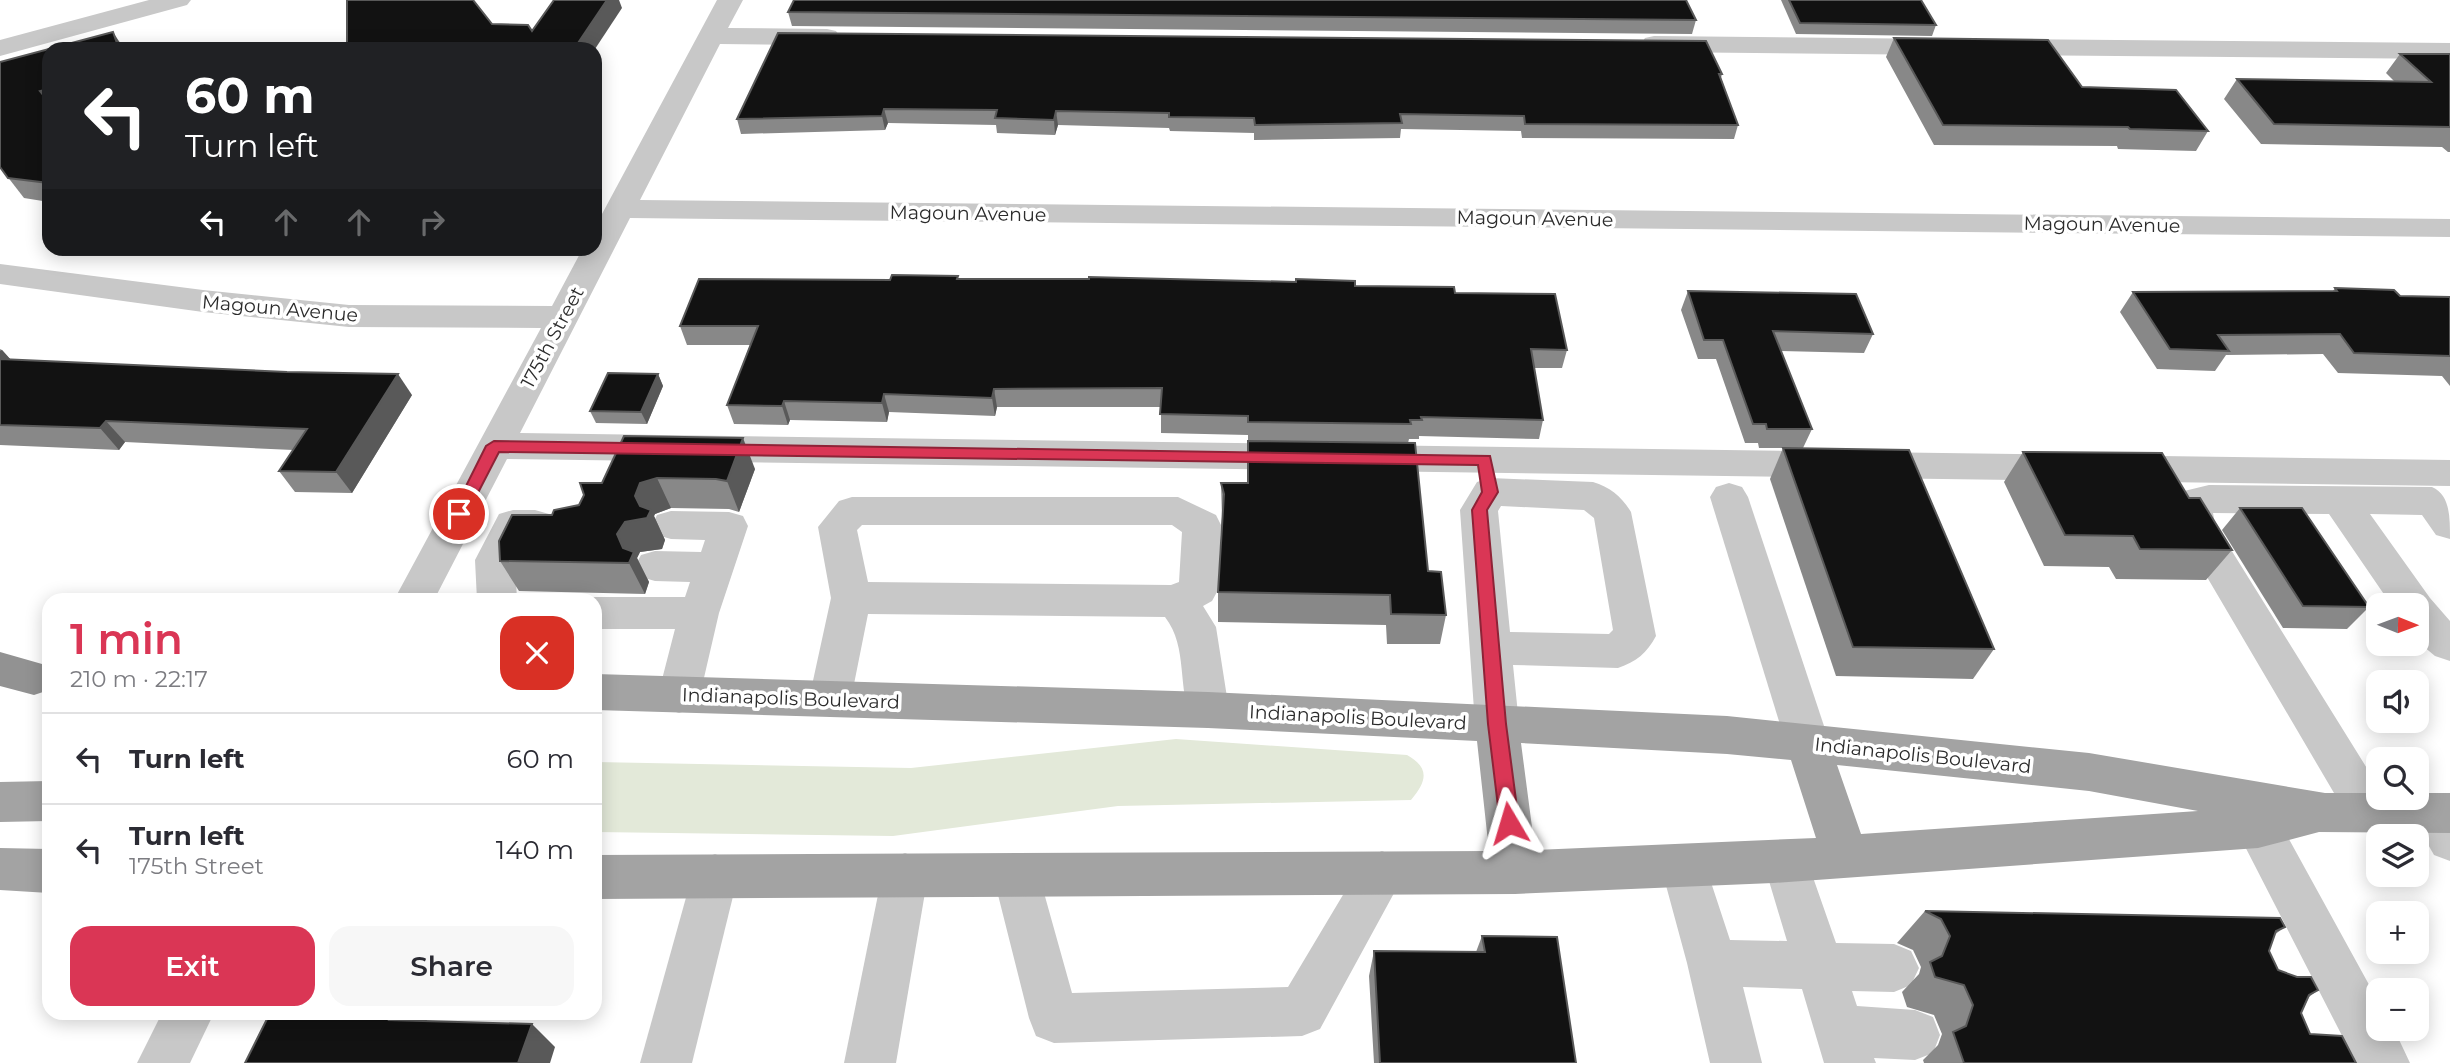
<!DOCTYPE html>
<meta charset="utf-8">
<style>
:root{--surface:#fff;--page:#f7f7f7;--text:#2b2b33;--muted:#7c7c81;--line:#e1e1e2;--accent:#da3655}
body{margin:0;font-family:Montserrat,sans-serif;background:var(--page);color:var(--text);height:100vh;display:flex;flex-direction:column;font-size:26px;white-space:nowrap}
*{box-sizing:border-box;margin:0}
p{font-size:23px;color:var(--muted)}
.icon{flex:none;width:38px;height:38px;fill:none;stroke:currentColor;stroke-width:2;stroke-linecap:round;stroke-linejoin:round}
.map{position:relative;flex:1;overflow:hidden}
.drawer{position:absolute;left:42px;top:593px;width:560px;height:427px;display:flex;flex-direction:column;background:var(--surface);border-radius:21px;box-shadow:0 4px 18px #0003}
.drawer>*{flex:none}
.guide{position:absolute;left:42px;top:42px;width:560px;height:214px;border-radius:21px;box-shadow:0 4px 18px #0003;background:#202124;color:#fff;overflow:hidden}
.needle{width:46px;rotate:91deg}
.buttons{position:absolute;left:2366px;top:593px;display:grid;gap:14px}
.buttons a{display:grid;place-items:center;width:63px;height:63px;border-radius:14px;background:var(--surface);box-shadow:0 4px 18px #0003;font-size:35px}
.pin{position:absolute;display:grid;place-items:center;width:60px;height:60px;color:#fff;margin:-30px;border:4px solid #fff;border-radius:50%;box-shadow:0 2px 7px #0007}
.me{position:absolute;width:77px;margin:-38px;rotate:353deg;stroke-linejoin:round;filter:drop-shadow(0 0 5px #0008)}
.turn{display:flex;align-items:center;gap:24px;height:147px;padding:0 28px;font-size:32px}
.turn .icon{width:91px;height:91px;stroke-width:2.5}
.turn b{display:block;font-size:49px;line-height:60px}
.lanes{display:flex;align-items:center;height:66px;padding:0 28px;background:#0003;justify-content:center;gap:35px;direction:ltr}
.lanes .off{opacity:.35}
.round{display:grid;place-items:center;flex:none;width:74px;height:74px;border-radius:21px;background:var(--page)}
.overview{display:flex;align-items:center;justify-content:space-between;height:119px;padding:0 28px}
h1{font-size:42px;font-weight:600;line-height:52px;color:var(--accent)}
.primary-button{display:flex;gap:14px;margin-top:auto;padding:14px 28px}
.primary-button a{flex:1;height:80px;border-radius:21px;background:var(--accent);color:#fff;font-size:28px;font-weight:600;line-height:80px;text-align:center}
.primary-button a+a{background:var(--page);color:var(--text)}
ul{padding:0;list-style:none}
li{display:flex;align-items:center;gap:21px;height:91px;padding:0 28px;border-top:2px solid var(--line)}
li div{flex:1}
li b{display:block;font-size:26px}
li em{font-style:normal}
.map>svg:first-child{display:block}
.green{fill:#e3e9d9}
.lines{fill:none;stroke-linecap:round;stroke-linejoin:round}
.minor{fill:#c8c8c8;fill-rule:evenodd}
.major{fill:#a3a3a3;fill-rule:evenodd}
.highway{fill:#929292;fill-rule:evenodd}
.wall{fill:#888}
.shaded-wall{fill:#595959}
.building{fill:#121212;stroke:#595959;stroke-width:2}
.route{fill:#da3655;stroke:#8e2337;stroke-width:2}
.labels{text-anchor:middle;stroke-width:7;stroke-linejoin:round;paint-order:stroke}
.street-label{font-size:19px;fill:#2b2b2b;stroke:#fff}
</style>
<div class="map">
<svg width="2450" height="1063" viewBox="0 0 2450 1063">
<rect width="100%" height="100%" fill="#fff"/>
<path class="green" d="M 1176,739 L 1407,755 C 1430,768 1427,781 1411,800 L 1118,806 L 893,836 L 595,832 L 595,762 L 911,768 Z"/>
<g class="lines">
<g class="minor">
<path d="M 149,0 L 191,0 L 187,5 L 0,56 L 0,40 Z"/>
<path d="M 717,0 L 743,0 L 728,28 L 827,29 L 836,31 L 840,37 L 836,43 L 827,45 L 720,44 L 640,200 L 2450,219 L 2450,237 L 630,218 L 520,433 L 1300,444 L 1313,448 L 1318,457 L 1313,466 L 1300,470 L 507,459 L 434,600 L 394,600 L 541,328 L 349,327 L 203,312 L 0,284 L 0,264 L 203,290 L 349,305 L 552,306 L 583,248 L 595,248 L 595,227 Z"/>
<path d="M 1654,36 L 1944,39 L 1953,41 L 1957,47 L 1953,53 L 1944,55 L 1654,52 L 1645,50 L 1641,44 L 1645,38 Z"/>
<path d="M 2001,39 L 2450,43 L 2450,59 L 2001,55 L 1992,53 L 1988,47 L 1992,41 Z"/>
<path d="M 1364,445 L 2450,460 L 2450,486 L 1364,471 L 1351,467 L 1346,458 L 1351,449 Z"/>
<path d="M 1490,478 L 1593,482 C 1610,487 1622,497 1631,512 L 1656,636 C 1647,653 1636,662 1618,668 L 1513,665 L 1519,724 L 1512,737 L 1497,742 L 1482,737 L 1475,724 L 1460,510 L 1477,482 ZM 1501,506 L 1584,510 L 1594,518 L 1613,630 L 1609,634 L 1510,632 L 1498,511 Z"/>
<path d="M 1729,483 L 1742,487 L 1748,497 L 1830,744 L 1823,757 L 1808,763 L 1793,757 L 1786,744 L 1710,497 L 1716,487 Z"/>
<path d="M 2209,485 L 2432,487 C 2450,495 2450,516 2450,539 L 2436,535 L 2422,515 L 2370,514 L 2430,598 L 2450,621 L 2450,661 L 2435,656 L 2417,641 L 2417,606 L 2392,606 L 2329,514 L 2213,513 L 2215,524 L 2378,786 L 2378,798 L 2386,799 L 2393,813 L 2386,827 L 2370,833 L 2354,827 L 2177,526 L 2174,502 L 2180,492 Z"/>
<path d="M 852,497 L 1178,497 L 1216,515 L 1221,525 L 1218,590 L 1212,601 L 1203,606 L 1216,627 L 1229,710 L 1223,723 L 1208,728 L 1193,723 C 1176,688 1189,648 1165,617 L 868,614 L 851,699 L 845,712 L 830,717 L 815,712 L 809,699 L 831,598 L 818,527 L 839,501 ZM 862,525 L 1172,525 L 1182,532 L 1179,582 L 1171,585 L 868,582 L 857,530 Z"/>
<path d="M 513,510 L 535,510 L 549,514 L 554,524 L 549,534 L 525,538 L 515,560 L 517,600 L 477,600 L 475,560 L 499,514 Z"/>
<path d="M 671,511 L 729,512 L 743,516 L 748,526 L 719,613 L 700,695 L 694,708 L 679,713 L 664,708 L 658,695 L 675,629 L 595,629 L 595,600 L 585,600 L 595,597 L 685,597 L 690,582 L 655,581 L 641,577 L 635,566 L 641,555 L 655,551 L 701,552 L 705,540 L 671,539 L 657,535 L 652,525 L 657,515 Z"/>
<path d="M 2433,793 L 2450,800 L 2450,861 L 2434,855 L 2410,813 L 2417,799 Z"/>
<path d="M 2258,806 L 2274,812 L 2378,1001 L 2378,1029 L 2394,1029 L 2410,1063 L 2356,1063 L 2235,827 L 2242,812 Z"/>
<path d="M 1786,840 L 1802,846 L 1836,943 L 1894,944 L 1911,951 L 1919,968 L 1911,985 L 1894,992 L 1852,991 L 1857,1006 L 1915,1010 L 1933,1017 L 1940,1035 L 1933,1053 L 1915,1060 L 1874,1058 L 1876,1063 L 1824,1063 L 1802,989 L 1743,987 L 1762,1063 L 1710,1063 L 1687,963 L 1661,867 L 1667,852 L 1684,846 L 1701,852 L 1730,940 L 1787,941 L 1763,861 L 1770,846 Z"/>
<path d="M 1382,851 L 1399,858 L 1405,873 L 1320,1029 L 1302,1036 L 1054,1043 L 1036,1036 L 1029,1018 L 993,875 L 999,860 L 1016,853 L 1033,860 L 1039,875 L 1072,993 L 1288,987 L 1365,858 Z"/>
<path d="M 905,853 L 922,860 L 928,875 L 896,1063 L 844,1063 L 882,875 L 888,860 Z"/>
<path d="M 715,854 L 732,861 L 738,876 L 692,1063 L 640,1063 L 692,876 L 698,861 Z"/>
<path d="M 162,1013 L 214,1013 L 190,1063 L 137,1063 Z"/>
</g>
<g class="major">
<path d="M 595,674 L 1208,692 L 1727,716 L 2089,753 L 2325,793 L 2378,793 L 2378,798 L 2417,798 L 2417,793 L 2450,793 L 2450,833 L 2319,832 L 2258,848 L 1773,883 L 1515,894 L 595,899 L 595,855 L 1489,851 L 1477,741 L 1208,728 L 595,710 ZM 1521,743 L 1727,754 L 1791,760 L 1816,838 L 1535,850 ZM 1837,765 L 2089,791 L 2198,811 L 1861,834 Z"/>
<path d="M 49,781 L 49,821 L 0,822 L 0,782 Z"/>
<path d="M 0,848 L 49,849 L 49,893 L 0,890 Z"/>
</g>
<path class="highway" d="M 0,652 L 49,666 L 49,690 L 34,695 L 0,686 Z"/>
</g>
<g class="wall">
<path d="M 1781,0 L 1921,0 L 1936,25 L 1932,36 L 1796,34 Z"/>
<path d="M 788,12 L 1696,20 L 1692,34 L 792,26 Z"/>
<path d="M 778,33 L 1722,74 L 1721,78 L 1738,125 L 1734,139 L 1522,138 L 1521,131 L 1401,129 L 1400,138 L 1254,140 L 1254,133 L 1170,131 L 1169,128 L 1058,125 L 1055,135 L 997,133 L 996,125 L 888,123 L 885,130 L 741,134 L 737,119 Z"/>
<path d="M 1894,38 L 2082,87 L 2208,131 L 2196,151 L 2118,149 L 2117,146 L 1934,145 L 1886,57 Z"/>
<path d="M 49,49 L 49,202 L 24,198 L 0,167 Z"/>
<path d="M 2400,54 L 2450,54 L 2450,152 L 2448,152 L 2442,147 L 2261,144 L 2224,99 L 2237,79 L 2394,81 L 2386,73 Z"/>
<path d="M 357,248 L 472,248 L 469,253 L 358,250 Z"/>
<path d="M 958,276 L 958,279 L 1355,286 L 1455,293 L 1567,350 L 1562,368 L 1534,368 L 1543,420 L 1539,439 L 1419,436 L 1419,439 L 1409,439 L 1408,443 L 1248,441 L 1248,435 L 1161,433 L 1161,407 L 997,407 L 995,416 L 889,412 L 887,422 L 790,420 L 788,425 L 734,424 L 727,405 L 750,345 L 687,345 L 680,326 L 890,280 Z"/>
<path d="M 2335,288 L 2400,296 L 2450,297 L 2450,386 L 2442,376 L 2338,373 L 2323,354 L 2226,355 L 2215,371 L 2157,369 L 2120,312 L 2133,292 L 2333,291 Z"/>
<path d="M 1688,291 L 1873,334 L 1864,353 L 1781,351 L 1812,429 L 1803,448 L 1759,448 L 1758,443 L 1745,443 L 1716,359 L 1698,359 L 1681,310 Z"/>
<path d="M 0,349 L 2,350 L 10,359 L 412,395 L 352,493 L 295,492 L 279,471 L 293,450 L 125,442 L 119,450 L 0,445 Z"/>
<path d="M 658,374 L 663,386 L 647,424 L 596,423 L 590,411 Z"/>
<path d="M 624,436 L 755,469 L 739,512 L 729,509 L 671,508 L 655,514 L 654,516 L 665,540 L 662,549 L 640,552 L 637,558 L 649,582 L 645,594 L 519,591 L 500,561 L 552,515 L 579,505 L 602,483 Z"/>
<path d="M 1783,448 L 1994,649 L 1973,679 L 1836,676 L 1770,479 Z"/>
<path d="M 2023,452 L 2189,498 L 2232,550 L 2206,580 L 2116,579 L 2109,567 L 2044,566 L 2004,482 Z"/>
<path d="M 1221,483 L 1428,571 L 1446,615 L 1440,644 L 1387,644 L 1386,625 L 1218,622 L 1218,592 L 1222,517 Z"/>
<path d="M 2240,508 L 2369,607 L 2347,629 L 2283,628 L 2222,530 Z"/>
<path d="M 1925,911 L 2285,927 L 2274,935 L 2269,951 L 2278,970 L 2318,990 L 2309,997 L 2301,1013 L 2310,1034 L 2356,1063 L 1924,1063 L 1923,1060 L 1938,1045 L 1942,1034 L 1934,1015 L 1907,1007 L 1902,992 L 1919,974 L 1921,967 L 1913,950 L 1897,943 Z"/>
<path d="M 1482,936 L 1576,1063 L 1374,1063 L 1369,976 L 1374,951 L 1476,952 Z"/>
</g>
<g class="shaded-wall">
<path d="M 607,0 L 619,0 L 622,8 L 595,49 L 574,49 Z"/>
<path d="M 113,32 L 124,49 L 119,49 Z"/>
<path d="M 49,89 L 49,103 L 40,91 Z"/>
<path d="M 884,109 L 888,123 L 885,130 L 882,116 Z"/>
<path d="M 1056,111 L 1058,125 L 1055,135 L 1054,120 Z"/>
<path d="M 2,350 L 21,371 L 0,367 L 0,351 Z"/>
<path d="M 398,374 L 412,395 L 352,493 L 336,472 Z"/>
<path d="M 658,374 L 663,386 L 647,424 L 641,412 Z"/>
<path d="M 994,389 L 997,407 L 995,416 L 992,398 Z"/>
<path d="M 884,394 L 889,412 L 887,422 L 882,403 Z"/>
<path d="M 784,401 L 790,420 L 788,425 L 782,406 Z"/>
<path d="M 106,421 L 125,442 L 119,450 L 100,428 Z"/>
<path d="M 743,438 L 755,469 L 739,512 L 727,481 Z"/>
<path d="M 657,478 L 671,508 L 655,514 L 654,516 L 665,540 L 662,549 L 640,552 L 637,558 L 649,582 L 645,594 L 629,563 L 617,534 L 640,483 Z"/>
<path d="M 392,1013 L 422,1013 L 428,1018 L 417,1043 L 389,1020 Z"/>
<path d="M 532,1024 L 555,1047 L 550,1063 L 518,1063 Z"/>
</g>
<g class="building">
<path d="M 347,0 L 473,0 L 492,24 L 528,25 L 532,31 L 554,0 L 607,0 L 574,49 L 347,49 Z"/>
<path d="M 794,0 L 1686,0 L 1696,20 L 788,12 Z"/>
<path d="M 1789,0 L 1921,0 L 1936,25 L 1800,23 Z"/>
<path d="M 113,32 L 119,49 L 49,49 L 49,89 L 40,91 L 49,102 L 49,183 L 8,178 L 0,167 L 0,62 Z"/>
<path d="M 778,33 L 1706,41 L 1722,74 L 1719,74 L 1738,125 L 1525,124 L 1524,116 L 1400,114 L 1402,123 L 1255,125 L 1254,118 L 1169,117 L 1169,113 L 1056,111 L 1054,120 L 995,118 L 997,110 L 884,109 L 882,116 L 737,119 Z"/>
<path d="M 1894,38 L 2048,40 L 2082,87 L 2176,90 L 2208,131 L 2130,129 L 2128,127 L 1943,125 Z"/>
<path d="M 2400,54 L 2450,54 L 2450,127 L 2274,124 L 2237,79 L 2431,82 Z"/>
<path d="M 892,275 L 958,276 L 957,279 L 1089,279 L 1089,277 L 1296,282 L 1296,279 L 1355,281 L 1355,286 L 1454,287 L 1455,293 L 1555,294 L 1567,350 L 1531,349 L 1543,420 L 1421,417 L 1422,420 L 1410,420 L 1411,424 L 1248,422 L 1248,416 L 1160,414 L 1162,388 L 994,389 L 992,398 L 884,394 L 882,403 L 784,401 L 782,406 L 727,405 L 758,326 L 680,326 L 699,279 L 890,280 Z"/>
<path d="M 2335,288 L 2394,290 L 2400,296 L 2450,297 L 2450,356 L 2354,353 L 2340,334 L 2218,335 L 2229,351 L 2170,349 L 2133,292 L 2337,291 Z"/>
<path d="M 1688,291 L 1856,294 L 1873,334 L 1773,331 L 1812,429 L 1767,429 L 1766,424 L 1753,424 L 1723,340 L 1704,340 Z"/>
<path d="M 0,359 L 287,372 L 398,374 L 336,472 L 279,471 L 307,429 L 106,421 L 100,428 L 0,425 Z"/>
<path d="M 608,373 L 658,374 L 641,412 L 590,411 Z"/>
<path d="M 624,436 L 743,438 L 727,481 L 716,479 L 657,478 L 640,483 L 635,496 L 640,506 L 651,510 L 647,518 L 625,522 L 617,534 L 623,548 L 634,552 L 629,563 L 500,561 L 499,541 L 512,515 L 552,515 L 554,510 L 579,505 L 584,495 L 580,483 L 602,483 Z"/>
<path d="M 1248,441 L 1415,443 L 1428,571 L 1441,572 L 1446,615 L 1391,614 L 1390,595 L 1218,592 L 1224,494 L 1221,483 L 1248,483 Z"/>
<path d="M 1783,448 L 1909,450 L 1994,649 L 1853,647 Z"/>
<path d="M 2023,452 L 2162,453 L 2189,498 L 2200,498 L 2232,550 L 2140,549 L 2133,536 L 2065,535 Z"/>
<path d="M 2240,508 L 2302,508 L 2369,607 L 2303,606 Z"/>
<path d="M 1925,911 L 2280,918 L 2285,927 L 2276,931 L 2269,951 L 2278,970 L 2297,977 L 2311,977 L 2318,990 L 2309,995 L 2301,1013 L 2310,1034 L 2342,1036 L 2356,1063 L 1964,1063 L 1953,1032 L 1966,1026 L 1973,1005 L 1964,985 L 1935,977 L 1930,962 L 1942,956 L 1950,936 L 1941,919 Z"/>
<path d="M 1482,936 L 1557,937 L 1576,1063 L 1380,1063 L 1374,951 L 1485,952 Z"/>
<path d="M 270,1013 L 392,1013 L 389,1020 L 532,1024 L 518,1063 L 245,1063 Z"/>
</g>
<path class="route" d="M 494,441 L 1490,456 L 1498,492 L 1487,510 L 1506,724 L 1519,823 L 1516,829 L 1509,831 L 1503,829 L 1500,823 L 1488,724 L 1472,510 L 1482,492 L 1478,465 L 499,452 L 465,518 L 454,518 L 452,514 L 486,446 Z"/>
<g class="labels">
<g class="street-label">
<text transform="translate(968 213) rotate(1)" y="7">Magoun Avenue</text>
<text transform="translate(1535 218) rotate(1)" y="7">Magoun Avenue</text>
<text transform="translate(2102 224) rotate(1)" y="7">Magoun Avenue</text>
<text transform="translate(280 308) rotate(5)" y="7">Magoun Avenue</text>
<text transform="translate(552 337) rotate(-62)" y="7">175th Street</text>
<text transform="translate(791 698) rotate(2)" y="7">Indianapolis Boulevard</text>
<text transform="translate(1358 717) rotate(3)" y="7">Indianapolis Boulevard</text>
<text transform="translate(1923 755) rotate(6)" y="7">Indianapolis Boulevard</text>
</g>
</g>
</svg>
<div class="buttons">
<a><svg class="needle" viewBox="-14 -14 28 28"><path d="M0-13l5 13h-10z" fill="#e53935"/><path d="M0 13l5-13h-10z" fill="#7c7c81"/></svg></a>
<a><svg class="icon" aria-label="sound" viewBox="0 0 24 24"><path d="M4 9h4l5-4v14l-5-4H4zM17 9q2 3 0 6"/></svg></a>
<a><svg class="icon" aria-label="search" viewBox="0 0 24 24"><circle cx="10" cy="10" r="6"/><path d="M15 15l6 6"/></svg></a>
<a><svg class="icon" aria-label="layers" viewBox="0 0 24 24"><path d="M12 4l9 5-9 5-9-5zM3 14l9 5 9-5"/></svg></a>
<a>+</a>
<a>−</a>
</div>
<div class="pin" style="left:459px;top:514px;background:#d93025"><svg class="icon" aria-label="arrive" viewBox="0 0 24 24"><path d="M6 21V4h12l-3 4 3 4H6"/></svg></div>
<svg class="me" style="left:1509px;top:823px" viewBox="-20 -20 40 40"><path d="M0-17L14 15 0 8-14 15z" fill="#da3655" stroke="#fff" stroke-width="4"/></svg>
<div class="guide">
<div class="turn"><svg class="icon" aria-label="left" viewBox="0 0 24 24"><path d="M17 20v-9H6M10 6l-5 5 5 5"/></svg><div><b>60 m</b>Turn left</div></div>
<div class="lanes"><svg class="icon" aria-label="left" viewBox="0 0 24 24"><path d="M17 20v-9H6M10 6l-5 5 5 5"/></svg><svg class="icon off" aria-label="ahead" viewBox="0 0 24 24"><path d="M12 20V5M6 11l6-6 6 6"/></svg><svg class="icon off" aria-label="ahead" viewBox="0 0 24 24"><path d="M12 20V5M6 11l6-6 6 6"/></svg><svg class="icon off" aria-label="right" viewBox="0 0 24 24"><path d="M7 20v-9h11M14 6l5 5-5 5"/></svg></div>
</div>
<section class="drawer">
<div class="overview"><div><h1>1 min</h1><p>210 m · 22:17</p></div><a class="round" style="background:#d93025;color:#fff"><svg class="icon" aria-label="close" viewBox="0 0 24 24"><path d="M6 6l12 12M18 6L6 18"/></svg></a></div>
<ul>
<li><svg class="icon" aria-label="left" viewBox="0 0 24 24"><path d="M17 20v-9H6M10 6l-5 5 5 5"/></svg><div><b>Turn left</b></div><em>60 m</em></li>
<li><svg class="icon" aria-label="left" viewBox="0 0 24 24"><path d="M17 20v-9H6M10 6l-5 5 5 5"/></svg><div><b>Turn left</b><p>175th Street</p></div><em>140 m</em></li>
</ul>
<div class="primary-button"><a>Exit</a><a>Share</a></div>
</section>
</div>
